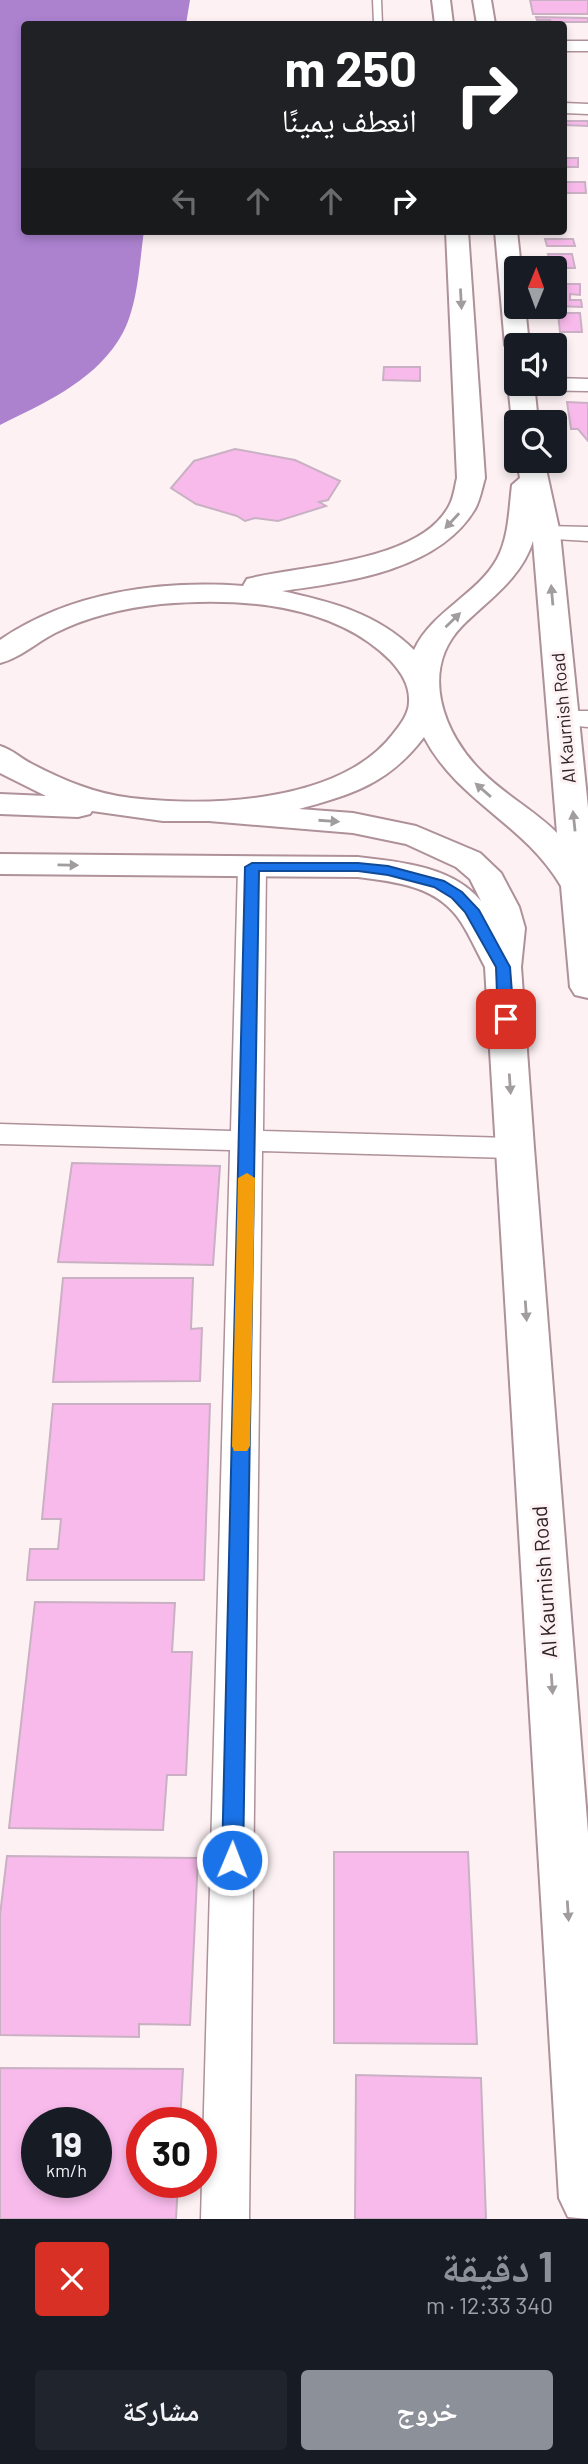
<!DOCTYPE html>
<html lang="ar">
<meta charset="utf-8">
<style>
:root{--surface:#171b24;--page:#20242c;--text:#f1f3f6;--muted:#9ea1a6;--accent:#8c9099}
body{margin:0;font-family:Barlow,"Noto Naskh Arabic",sans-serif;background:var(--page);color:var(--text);direction:rtl;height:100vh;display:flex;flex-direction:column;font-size:26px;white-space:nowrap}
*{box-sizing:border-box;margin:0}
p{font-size:23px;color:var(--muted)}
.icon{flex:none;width:38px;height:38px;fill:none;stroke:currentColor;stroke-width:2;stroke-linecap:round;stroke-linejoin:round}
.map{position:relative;height:2219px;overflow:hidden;direction:ltr}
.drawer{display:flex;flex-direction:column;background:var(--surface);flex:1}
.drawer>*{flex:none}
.hud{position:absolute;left:21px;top:21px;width:546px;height:214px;border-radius:7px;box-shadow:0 4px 10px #0003;direction:rtl;background:#202124;color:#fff;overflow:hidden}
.needle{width:46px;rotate:1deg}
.buttons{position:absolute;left:504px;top:256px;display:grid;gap:14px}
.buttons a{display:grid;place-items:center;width:63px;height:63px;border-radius:7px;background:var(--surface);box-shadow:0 4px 10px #0003;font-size:35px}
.speed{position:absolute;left:21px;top:2107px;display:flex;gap:14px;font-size:35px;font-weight:700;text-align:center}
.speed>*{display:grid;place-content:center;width:91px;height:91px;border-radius:50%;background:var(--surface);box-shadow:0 4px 10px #0003;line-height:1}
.speed small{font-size:18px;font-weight:400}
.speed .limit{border:10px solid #d22;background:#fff;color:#111}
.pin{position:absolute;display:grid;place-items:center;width:60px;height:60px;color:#fff;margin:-30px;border-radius:14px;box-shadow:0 4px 10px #0006}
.me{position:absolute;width:77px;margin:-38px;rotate:1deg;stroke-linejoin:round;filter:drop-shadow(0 0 5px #0008)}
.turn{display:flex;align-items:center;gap:24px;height:147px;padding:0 35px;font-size:32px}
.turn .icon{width:91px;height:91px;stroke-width:2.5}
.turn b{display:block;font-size:49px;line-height:60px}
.lanes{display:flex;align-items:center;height:66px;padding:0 35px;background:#0003;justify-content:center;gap:35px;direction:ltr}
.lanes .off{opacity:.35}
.round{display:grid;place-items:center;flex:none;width:74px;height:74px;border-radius:7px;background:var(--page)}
.head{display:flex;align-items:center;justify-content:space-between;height:119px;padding:0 35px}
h1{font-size:42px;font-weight:700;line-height:52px;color:var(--accent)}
.primary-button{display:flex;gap:14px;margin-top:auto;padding:14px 35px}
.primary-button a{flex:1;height:80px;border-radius:7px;background:var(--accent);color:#fff;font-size:28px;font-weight:700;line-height:80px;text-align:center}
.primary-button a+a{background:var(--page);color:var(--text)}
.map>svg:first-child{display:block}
.water{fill:#ac82cf}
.building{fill:#f8baeb;stroke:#c9b1c3;stroke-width:2;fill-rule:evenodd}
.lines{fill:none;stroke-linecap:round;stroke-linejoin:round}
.lane-casing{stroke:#ae9199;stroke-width:3}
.street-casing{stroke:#ae9199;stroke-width:3}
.secondary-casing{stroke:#ae9199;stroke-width:4}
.lane{fill:#fff;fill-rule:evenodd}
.street{fill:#fff;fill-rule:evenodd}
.secondary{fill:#fff;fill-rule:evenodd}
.oneway{fill:#a19c9e}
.route{fill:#1a73e8;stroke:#114b97;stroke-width:2}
.slow{fill:#f59e0b}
.labels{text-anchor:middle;stroke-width:6;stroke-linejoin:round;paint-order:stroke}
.street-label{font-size:18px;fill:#2f2327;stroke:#fdf1f4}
.near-street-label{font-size:21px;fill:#2f2327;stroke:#fdf1f4}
</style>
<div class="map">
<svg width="588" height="2219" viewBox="0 0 588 2219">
<rect width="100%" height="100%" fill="#fdf1f4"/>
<path class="water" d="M 0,0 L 190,0 L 186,24 L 24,24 L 24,231 L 144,231 C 139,265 138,312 118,341 C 91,383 42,404 0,425 Z"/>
<g class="building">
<path d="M 530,0 L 588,0 L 588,14 L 533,14 Z"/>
<path d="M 536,17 L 588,18 L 588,22 L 551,22 L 550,20 L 537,20 Z"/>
<path d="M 564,121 L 588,121 L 588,126 L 564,125 Z"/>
<path d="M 564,158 L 578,158 L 578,167 L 564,167 L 564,174 Z"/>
<path d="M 564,182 L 585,182 L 586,193 L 564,193 Z"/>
<path d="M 545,239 L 573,239 L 575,246 L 547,246 Z"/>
<path d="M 548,254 L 572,254 L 575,268 L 552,268 Z"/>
<path d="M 555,284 L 580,284 L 580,295 L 570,294 L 570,300 L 581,300 L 582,307 L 556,306 Z"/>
<path d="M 558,313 L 580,313 L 582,332 L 560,332 Z"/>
<path d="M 384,367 L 420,367 L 420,381 L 383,380 Z"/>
<path d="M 567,402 L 588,403 L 588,441 L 578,429 L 571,429 Z"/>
<path d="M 235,449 L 295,460 L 340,481 L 328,500 L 319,502 L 326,506 L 278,521 L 255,518 L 245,521 L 237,516 L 196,504 L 171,488 L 194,461 Z"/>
<path d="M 72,1163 L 220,1166 L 213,1265 L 58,1262 Z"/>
<path d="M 63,1278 L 193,1278 L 191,1329 L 202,1328 L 200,1381 L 53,1382 Z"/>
<path d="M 53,1404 L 210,1404 L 204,1580 L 27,1580 L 30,1549 L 58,1549 L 61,1519 L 42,1519 Z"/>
<path d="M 35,1602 L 175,1603 L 172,1652 L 192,1652 L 186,1775 L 167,1775 L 163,1830 L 9,1828 Z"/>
<path d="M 334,1852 L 468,1852 L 477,2044 L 334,2043 Z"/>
<path d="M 7,1856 L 198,1858 L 190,2025 L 139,2024 L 139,2037 L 0,2035 L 0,1915 Z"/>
<path d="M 0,2068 L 183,2069 L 180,2123 L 142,2123 L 142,2182 L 178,2182 L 176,2219 L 0,2219 ZM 37,2123 L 96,2123 L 96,2182 L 37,2182 Z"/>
<path d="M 356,2075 L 481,2078 L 486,2219 L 355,2219 Z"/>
</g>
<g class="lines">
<g class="lane-casing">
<path id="lane" d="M 373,0 L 381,0 L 382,24 L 374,24 Z"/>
</g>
<g class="street-casing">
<g id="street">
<rect x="564" y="41" width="24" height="10"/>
<path d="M 564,103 L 588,104 L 588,114 L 564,113 Z"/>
<path d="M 555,378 L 588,379 L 588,391 L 521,390 L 514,388 L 511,384 L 516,379 L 516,383 L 555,383 Z"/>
<path d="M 546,526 L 588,527 L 588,541 L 538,538 L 534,533 L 538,528 Z"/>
<path d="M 563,711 L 588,711 L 588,727 L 554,724 L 550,719 L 554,714 Z"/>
<path d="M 252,859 L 262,861 L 266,867 L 263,1131 L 514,1138 L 525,1141 L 530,1148 L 525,1155 L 514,1158 L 262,1151 L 249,2219 L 201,2219 L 230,1150 L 0,1144 L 0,1124 L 231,1131 L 238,867 L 242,861 Z"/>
</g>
</g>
<g class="secondary-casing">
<g id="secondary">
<path d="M 432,0 L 450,0 L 453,24 L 435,24 Z"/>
<path d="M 473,0 L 491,0 L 495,24 L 477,24 Z"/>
<path d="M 446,231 L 468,231 L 485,478 C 482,488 480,500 475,509 C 438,571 346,582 282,591 C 331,602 377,613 414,650 C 432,611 477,595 497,559 C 509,537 509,509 512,485 L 520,478 L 517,460 L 544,460 L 560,533 L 588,808 L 588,998 L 575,995 L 570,987 L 561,886 C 524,823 458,802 424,737 C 389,783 354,794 299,809 L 353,813 L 416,826 L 480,853 L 501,873 L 519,907 L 525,928 L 521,967 L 534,1148 L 588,1833 L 588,2219 L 568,2217 L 559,2198 L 485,967 C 477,952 470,936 461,922 C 438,886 397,882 358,877 L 0,874 L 0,854 L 358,857 C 400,862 452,866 481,901 L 470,879 L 456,867 L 406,844 L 353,833 L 209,821 L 163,821 L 92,811 L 90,814 L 78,817 L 0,814 L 0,794 L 46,796 L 0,773 L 0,746 C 13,750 20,758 32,764 C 63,780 95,794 131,798 C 210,807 340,803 393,734 C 400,725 409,714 409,702 C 410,685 401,672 390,660 C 333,603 238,597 161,604 C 124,608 89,616 55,633 C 37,642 20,658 0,663 L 0,640 C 70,592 160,580 243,586 L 247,579 C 301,565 422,563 450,504 C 454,496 455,486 457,478 ZM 533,541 L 557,833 C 534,810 505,795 482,772 C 443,734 419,670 462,626 C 489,599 521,579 533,541 Z"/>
<path d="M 495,231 L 517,231 L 521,268 L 516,268 L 516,306 L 525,306 L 529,345 L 516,345 L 516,352 L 508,350 L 505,345 Z"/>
<path d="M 516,377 L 516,383 L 534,383 L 538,422 L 516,422 L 516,428 L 512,422 L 508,383 Z"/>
</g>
</g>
<use href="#lane" class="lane"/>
<use href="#street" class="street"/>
<use href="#secondary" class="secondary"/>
</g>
<defs><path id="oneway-solid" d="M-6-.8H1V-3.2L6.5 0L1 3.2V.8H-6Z" transform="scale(1.75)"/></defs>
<g class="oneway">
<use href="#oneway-solid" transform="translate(461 299) rotate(87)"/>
<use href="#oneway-solid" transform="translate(452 521) rotate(133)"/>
<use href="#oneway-solid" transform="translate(552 595) rotate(-95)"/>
<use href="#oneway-solid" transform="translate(453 620) rotate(-44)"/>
<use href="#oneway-solid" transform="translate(483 790) rotate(-139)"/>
<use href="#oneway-solid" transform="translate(329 821) rotate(4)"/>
<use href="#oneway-solid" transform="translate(574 821) rotate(-96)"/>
<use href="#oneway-solid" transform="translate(68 865) rotate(1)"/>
<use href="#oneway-solid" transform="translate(510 1084) rotate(86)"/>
<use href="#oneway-solid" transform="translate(526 1311) rotate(86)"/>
<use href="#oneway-solid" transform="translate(552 1684) rotate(86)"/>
<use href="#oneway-solid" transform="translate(568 1911) rotate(86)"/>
</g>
<path class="route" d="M 252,863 L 358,863 L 388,866 L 444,881 L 462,892 L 479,910 L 510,967 L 514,1019 L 506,1024 L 498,1019 L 496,967 L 465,912 L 452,898 L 434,887 L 388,875 L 358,871 L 259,871 L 243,1860 L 240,1866 L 232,1868 L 225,1866 L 222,1860 L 245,867 Z"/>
<path class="slow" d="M 247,1173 L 255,1178 L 250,1446 L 247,1451 L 234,1451 L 232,1446 L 238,1178 Z"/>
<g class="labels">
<g class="street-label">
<text transform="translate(564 718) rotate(-95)" y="6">Al Kaurnish Road</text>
</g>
<g class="near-street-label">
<text transform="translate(545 1582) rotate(-94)" y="7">Al Kaurnish Road</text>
</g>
</g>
</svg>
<div class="buttons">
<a><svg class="needle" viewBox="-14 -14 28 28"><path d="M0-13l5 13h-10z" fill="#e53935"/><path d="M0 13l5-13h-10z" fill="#9ea1a6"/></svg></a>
<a><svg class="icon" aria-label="sound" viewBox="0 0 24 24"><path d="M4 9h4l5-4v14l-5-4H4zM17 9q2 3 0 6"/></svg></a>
<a><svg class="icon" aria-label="search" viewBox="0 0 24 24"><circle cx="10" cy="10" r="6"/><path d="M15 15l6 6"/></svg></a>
</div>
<div class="speed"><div>19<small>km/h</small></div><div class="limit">30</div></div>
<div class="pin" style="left:506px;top:1019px;background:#d93025"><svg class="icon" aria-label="arrive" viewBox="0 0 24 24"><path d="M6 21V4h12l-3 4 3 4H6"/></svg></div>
<svg class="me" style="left:232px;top:1860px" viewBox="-20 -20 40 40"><circle r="17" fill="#1a73e8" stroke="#fff" stroke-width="3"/><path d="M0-11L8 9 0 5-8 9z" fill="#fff"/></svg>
<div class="hud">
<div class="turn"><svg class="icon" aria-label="right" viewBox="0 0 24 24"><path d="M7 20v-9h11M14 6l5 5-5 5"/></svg><div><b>250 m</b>انعطف يمينًا</div></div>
<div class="lanes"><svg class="icon off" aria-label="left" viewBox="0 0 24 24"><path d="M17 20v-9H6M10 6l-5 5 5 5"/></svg><svg class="icon off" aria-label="ahead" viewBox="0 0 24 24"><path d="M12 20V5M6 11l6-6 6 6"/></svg><svg class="icon off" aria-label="ahead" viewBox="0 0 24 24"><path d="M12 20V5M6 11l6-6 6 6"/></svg><svg class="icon" aria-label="right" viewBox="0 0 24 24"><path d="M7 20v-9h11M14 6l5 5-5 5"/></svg></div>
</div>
</div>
<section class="drawer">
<div class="head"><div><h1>1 دقيقة</h1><p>340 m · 12:33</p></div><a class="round" style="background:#d93025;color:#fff"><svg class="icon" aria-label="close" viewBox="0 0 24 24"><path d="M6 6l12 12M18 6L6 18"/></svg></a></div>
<div class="primary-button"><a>خروج</a><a>مشاركة</a></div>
</section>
